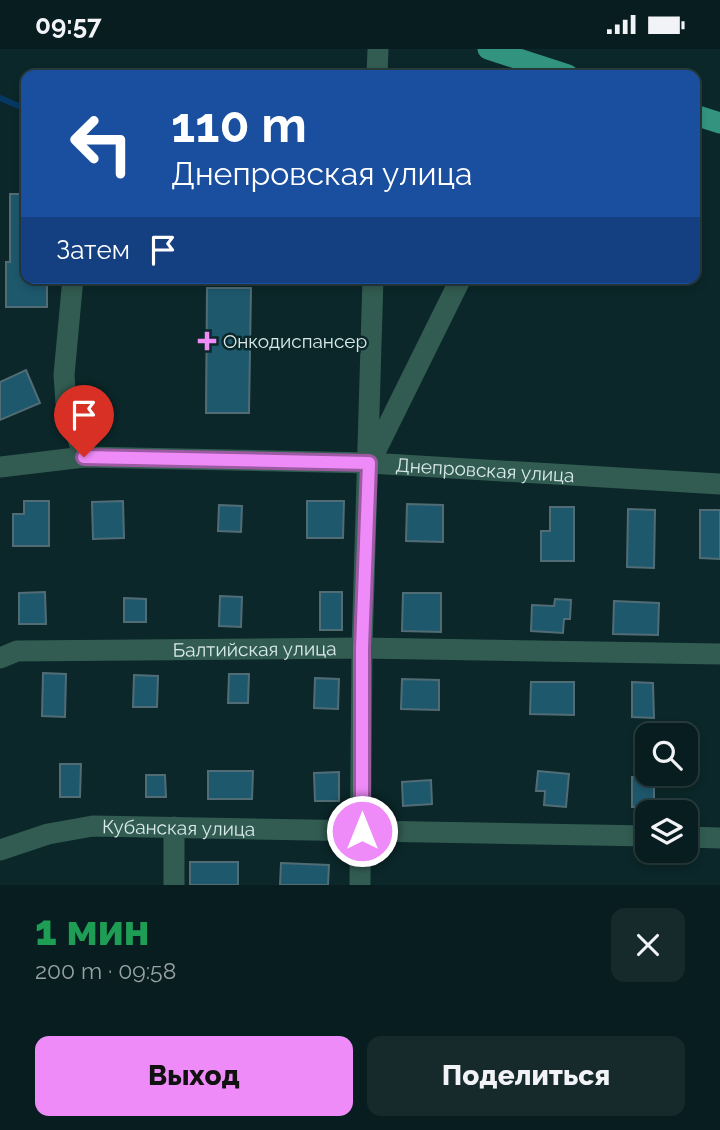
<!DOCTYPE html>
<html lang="ru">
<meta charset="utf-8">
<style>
:root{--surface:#081d1f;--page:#162a2c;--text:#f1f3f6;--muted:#98a2a4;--line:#293b3d;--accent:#ee8bf8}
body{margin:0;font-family:Raleway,sans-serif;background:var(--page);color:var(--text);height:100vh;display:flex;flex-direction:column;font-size:26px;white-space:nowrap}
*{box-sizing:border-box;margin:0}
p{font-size:23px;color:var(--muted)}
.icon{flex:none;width:38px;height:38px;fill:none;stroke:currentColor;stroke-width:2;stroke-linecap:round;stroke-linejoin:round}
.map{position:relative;height:836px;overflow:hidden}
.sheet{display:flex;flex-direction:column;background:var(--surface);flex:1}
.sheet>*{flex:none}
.top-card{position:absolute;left:21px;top:21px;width:679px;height:214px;border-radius:14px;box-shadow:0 4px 10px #0003,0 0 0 2px var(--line);background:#1a4fa0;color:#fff;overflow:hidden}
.fabs{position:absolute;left:635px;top:674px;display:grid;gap:14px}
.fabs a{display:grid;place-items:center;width:63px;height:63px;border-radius:14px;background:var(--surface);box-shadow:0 4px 10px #0003,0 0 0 2px var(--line);font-size:35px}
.pin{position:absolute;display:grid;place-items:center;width:60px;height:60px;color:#fff;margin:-72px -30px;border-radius:50% 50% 50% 0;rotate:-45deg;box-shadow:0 0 7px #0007}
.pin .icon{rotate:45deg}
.me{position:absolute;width:77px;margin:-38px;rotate:0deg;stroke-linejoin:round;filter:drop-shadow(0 0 5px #0008)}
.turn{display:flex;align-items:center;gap:24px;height:147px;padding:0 35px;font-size:32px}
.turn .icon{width:91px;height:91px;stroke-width:2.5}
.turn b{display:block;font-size:49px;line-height:60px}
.then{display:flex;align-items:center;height:66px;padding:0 35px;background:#0003;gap:14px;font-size:26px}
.round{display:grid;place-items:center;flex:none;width:74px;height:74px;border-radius:14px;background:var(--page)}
.headline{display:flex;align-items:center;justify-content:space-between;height:119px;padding:0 35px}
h1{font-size:42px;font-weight:800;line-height:52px;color:#1e9e55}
.primary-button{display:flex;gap:14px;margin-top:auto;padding:14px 35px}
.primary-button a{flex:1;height:80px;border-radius:14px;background:var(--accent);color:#111;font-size:28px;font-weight:800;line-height:80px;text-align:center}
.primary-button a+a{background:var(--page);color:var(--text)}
.status{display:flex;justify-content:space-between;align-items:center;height:49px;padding:0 35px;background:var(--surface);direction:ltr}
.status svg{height:19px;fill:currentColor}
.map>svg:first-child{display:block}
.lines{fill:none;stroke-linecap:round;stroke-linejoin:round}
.stream{stroke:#053964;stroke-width:6}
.building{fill:#1e586d;stroke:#526c76;stroke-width:2}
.minor{stroke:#325c51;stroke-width:21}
.major{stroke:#32947e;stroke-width:21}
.route-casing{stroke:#9b5aa1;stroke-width:18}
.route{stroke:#ee8bf8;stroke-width:12}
.poi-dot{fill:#ee8bf8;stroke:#0b2729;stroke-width:2.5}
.labels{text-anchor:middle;stroke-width:5;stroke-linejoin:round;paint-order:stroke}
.poi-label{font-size:19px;fill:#d9eaea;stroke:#0b2729;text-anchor:start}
.street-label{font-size:19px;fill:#d9eaea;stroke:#0b2729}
</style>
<div class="status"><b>09:57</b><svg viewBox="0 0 49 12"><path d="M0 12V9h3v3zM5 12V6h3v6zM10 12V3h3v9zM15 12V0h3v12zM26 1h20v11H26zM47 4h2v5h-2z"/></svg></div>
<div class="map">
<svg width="720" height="836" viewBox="0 0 720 836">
<rect width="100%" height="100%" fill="#0b2729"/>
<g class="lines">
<path class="stream" d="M 0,49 L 26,60"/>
</g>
<g class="building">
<path d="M 10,145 L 26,145 L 26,229 L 47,229 L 47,258 L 6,258 L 6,213 L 10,213 Z"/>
<path d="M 207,239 L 251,239 L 249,364 L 206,364 Z"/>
<path d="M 26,321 L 40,354 L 0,371 L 0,333 Z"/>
<path d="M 24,452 L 49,452 L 49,497 L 13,497 L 13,465 L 24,465 Z"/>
<path d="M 123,452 L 124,489 L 93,490 L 92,453 Z"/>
<path d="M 307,452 L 344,452 L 343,489 L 307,489 Z"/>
<path d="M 407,455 L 443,456 L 443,493 L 406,492 Z"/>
<path d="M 219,456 L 242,457 L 241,483 L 218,482 Z"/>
<path d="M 550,458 L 574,458 L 574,512 L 541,512 L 541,482 L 550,482 Z"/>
<path d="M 628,460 L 655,461 L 654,519 L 627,518 Z"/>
<path d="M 700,461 L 720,461 L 720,510 L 700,509 Z"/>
<path d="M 45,543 L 46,575 L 19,575 L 19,544 Z"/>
<rect x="320" y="543" width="22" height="38"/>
<path d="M 403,544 L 441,544 L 441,583 L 402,582 Z"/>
<path d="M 220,547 L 242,548 L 241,578 L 219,577 Z"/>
<path d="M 124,549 L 146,550 L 146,573 L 124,573 Z"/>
<path d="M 555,550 L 571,551 L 570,570 L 564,570 L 563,584 L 531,582 L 532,556 L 554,557 Z"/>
<path d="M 614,552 L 659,554 L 658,586 L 613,585 Z"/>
<path d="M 43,624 L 66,625 L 65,668 L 42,667 Z"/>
<path d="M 229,625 L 249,625 L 248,654 L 228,654 Z"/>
<path d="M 134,626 L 158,627 L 157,658 L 133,658 Z"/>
<path d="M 315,629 L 339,630 L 338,660 L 314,659 Z"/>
<path d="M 402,630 L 439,631 L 439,661 L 401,660 Z"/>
<path d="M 531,633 L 574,633 L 574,666 L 530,665 Z"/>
<path d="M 632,633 L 653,634 L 654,669 L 632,668 Z"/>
<path d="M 60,715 L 81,715 L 80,748 L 60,748 Z"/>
<path d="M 208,722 L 253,722 L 252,750 L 208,750 Z"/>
<path d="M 538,722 L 569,725 L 566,758 L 544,756 L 545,742 L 536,742 Z"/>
<path d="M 339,723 L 339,752 L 315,752 L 314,724 Z"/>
<path d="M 146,726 L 165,726 L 166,748 L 146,748 Z"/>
<path d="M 632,728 L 654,729 L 654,758 L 632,758 Z"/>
<path d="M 431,731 L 432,755 L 403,757 L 402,733 Z"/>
<rect x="190" y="813" width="48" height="23"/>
<path d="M 281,814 L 329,816 L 328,836 L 280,836 Z"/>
</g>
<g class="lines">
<g class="minor">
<path d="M 377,26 L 378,0"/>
<path d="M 73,229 L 64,326 L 66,354 L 84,408"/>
<path d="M 372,409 L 461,229"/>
<path id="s1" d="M 0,418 L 84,408 L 369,414 L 720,435"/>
<path id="s2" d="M 0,609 L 17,602 L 362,599 L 720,605"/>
<path d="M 686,788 L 720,789"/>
<path id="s3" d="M 0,801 L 48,785 L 93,777 L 648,787"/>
<path d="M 174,836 L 174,778"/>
<path d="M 360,836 L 362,599 L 373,229"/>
</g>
<g class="major">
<path d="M 488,0 L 568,26"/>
<path d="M 695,66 L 720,74"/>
</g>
</g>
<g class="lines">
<g class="route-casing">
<path id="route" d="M 84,408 L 369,414 L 362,599 L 362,782"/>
</g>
<use href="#route" class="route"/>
</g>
<path class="poi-dot" d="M203.5 281.5h7v7h7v7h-7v7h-7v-7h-7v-7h7z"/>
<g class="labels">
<g class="poi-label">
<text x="223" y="299">Онкодиспансер</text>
</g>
<g class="street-label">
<text dy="7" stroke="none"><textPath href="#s1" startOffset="486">Днепровская улица</textPath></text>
<text dy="7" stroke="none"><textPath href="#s2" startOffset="256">Балтийская улица</textPath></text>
<text dy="7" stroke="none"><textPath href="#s3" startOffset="182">Кубанская улица</textPath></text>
</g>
</g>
</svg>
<div class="fabs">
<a><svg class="icon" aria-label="search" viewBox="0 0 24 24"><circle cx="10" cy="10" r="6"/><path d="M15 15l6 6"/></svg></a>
<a><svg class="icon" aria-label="layers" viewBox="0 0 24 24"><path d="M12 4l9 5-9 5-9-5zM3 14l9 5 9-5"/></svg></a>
</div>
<div class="pin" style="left:84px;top:408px;background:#d93025"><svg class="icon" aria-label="arrive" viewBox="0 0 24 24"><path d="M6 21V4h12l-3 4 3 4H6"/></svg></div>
<svg class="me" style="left:362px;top:782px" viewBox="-20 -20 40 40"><circle r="17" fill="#ee8bf8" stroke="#fff" stroke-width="3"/><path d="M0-11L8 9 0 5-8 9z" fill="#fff"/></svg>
<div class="top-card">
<div class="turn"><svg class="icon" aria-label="left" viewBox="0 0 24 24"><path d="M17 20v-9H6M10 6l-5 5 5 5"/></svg><div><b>110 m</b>Днепровская улица</div></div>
<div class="then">Затем<svg class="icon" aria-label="arrive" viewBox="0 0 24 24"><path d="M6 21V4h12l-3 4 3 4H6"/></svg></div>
</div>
</div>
<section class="sheet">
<div class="headline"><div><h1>1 мин</h1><p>200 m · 09:58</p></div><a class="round"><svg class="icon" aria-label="close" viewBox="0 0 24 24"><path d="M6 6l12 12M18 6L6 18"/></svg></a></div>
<div class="primary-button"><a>Выход</a><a>Поделиться</a></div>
</section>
